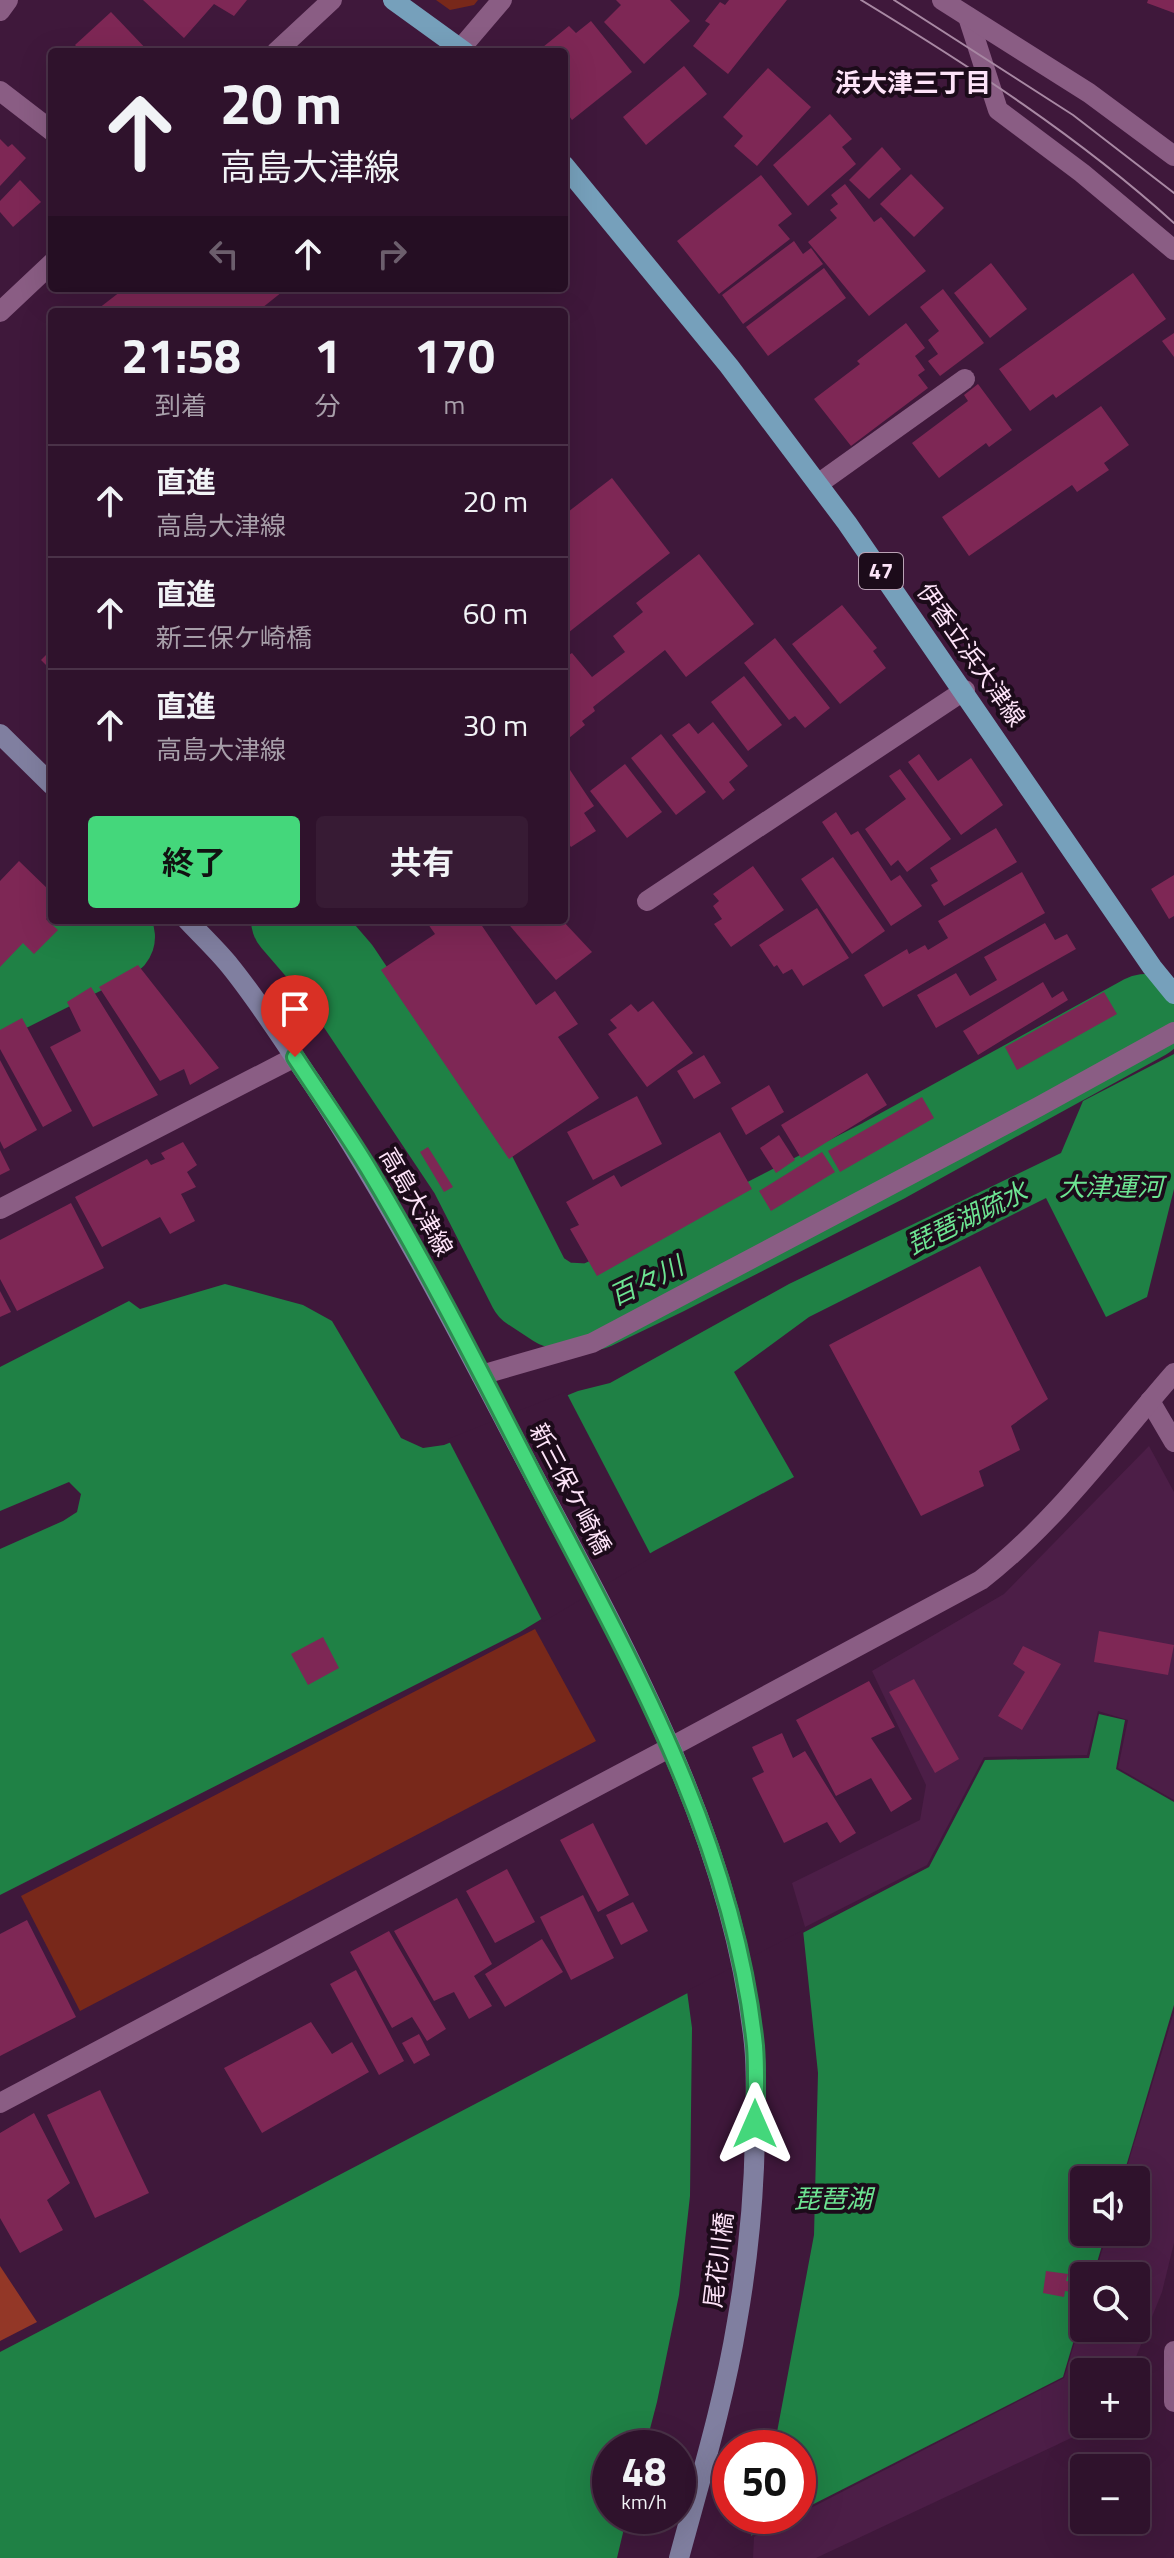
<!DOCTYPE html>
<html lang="ja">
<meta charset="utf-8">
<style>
:root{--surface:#2f122c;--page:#371b34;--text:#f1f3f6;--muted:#a79ea9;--line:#4a3248;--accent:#44d77b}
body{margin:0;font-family:"Titillium Web","Noto Sans JP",sans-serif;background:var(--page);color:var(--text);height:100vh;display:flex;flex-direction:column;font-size:30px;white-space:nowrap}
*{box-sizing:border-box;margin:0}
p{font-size:26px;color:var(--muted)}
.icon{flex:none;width:44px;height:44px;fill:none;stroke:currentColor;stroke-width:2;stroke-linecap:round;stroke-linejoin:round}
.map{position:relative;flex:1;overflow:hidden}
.side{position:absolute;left:48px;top:308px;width:520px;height:616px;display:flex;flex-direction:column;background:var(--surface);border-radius:8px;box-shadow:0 8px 32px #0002,0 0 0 2px var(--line)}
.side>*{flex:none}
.top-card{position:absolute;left:48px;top:48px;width:520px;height:244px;border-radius:8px;box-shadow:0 8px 32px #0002,0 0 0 2px var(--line);background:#2f122c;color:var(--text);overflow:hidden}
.tools{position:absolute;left:1070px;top:2166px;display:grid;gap:16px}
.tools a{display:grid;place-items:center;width:80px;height:80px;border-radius:8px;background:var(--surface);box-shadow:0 8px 32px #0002,0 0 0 2px var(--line);font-size:40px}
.speed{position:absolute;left:592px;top:2430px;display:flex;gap:16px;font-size:40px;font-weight:700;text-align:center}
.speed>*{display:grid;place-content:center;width:104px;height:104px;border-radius:50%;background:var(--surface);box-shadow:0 8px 32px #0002,0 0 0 2px var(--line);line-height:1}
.speed small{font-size:20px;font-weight:400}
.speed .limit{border:12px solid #d22;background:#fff;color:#111}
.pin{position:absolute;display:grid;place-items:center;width:68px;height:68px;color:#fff;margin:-82px -34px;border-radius:50% 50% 50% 0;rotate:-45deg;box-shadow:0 0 8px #0007}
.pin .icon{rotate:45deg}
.me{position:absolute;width:88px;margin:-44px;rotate:0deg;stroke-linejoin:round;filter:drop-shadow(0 0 6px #0008)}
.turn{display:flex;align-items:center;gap:28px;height:168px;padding:0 40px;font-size:36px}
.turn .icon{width:104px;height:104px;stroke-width:2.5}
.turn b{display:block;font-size:56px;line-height:68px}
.lanes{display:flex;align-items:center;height:76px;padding:0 40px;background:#0003;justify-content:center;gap:40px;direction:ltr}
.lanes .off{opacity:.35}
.eta{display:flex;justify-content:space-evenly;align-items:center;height:136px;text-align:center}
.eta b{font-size:48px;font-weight:700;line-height:56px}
.button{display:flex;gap:16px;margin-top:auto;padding:16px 40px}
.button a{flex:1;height:92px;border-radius:8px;background:var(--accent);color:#111;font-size:32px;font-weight:700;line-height:92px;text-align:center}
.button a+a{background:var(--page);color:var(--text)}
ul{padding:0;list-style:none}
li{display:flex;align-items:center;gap:24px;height:112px;padding:0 40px;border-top:2px solid var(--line)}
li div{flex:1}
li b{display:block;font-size:30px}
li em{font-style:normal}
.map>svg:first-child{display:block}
.built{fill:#4c1e47}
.green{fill:#78281a}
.forest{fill:#933727}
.water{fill:#1f8145;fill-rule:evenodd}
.pier{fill:#3f183b}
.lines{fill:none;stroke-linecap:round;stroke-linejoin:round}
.river{stroke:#1f8145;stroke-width:86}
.building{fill:#7e2755}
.service{stroke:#8a5d84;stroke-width:20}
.minor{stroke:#8a5d84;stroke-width:20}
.tertiary{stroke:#8a5d84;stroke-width:20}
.secondary{stroke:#807fa0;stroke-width:20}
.primary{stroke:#76a0bb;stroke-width:20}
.tram{stroke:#a888a3;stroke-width:2}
.route-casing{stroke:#2c8c50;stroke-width:20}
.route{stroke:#44d77b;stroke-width:14}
.labels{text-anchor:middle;stroke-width:8;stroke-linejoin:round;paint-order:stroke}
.shield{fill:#1c0b1a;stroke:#baa2b5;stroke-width:2}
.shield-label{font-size:22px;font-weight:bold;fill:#fde3f8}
.street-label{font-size:24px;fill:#fde3f8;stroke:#1c0b1a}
.neighbourhood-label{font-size:26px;font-weight:bold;fill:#fde3f8;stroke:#1c0b1a}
.water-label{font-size:26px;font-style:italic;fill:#6de492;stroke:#1c0b1a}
</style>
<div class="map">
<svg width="1174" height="2558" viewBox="0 0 1174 2558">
<rect width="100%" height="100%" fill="#3f183b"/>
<g class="built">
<path d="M 1149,1446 L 1174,1492 L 1174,1800 L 1118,1768 L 1128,1720 L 1098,1711 L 1087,1755 L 984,1757 L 927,1865 L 805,1927 L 792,1883 L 920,1820 L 926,1785 L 872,1671 L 1004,1594 Z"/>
<path d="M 1174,2012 L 1174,2243 L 1162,2292 L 1130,2372 L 1084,2372 L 1084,2424 L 1101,2424 L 816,2558 L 753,2558 L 754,2537 L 1064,2378 L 1084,2311 L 1084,2328 L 1136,2328 L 1136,2276 L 1094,2276 L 1108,2232 L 1136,2232 L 1136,2180 L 1123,2180 Z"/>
</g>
<g class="green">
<path d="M 436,0 L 478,0 L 474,5 L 450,10 Z"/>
<path d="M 535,1629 L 596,1741 L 80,2011 L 21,1896 Z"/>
</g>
<path class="forest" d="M 0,2266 L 37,2322 L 0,2341 Z"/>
<g class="water">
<path d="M 1174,1054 L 1174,1189 L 1147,1297 L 1106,1317 L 1046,1198 L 809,1317 L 734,1372 L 794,1477 L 654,1551 L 520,1632 L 0,1895 L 0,1549 L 63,1521 L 77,1512 L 81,1494 L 69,1482 L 0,1511 L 0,1367 L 129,1301 L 140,1309 L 225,1284 L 303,1305 L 332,1321 L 401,1438 L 423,1448 L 444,1445 L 578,1391 L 610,1383 L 789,1284 L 1061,1153 L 1083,1101 Z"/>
<path d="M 1099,1714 L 1125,1720 L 1116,1769 L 1174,1802 L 1174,2005 L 1122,2180 L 1084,2180 L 1084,2232 L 1106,2232 L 1093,2276 L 1084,2276 L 1084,2306 L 1063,2377 L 798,2512 L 798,2448 L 730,2448 L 730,2516 L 790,2516 L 707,2558 L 0,2558 L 0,2352 L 929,1867 L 985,1760 L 1089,1758 ZM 610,2448 L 678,2448 L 678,2516 L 610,2516 Z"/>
</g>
<g class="pier">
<path d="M 566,1392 L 652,1557 L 543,1622 L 448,1439 Z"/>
<path d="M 803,1930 L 818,2073 L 814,2235 L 774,2448 L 730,2448 L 730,2516 L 757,2516 L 750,2539 L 714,2558 L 617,2558 L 627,2516 L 678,2516 L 678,2448 L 645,2448 L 657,2402 L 679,2295 L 690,2196 L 692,2028 L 687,1991 Z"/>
</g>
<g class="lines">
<g class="river">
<path d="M 294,920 L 338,971 L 472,1172 L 531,1288 L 557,1305 L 593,1307 L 664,1273 L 883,1161 L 1145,1017"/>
<path d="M 0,993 L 112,937"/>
</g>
</g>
<g class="building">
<path d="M 143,0 L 247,0 L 234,16 L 214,4 L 184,38 Z"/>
<path d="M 616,0 L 670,0 L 690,21 L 644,64 L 604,22 L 621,5 Z"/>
<path d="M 729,0 L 787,0 L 728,74 L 693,46 L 710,24 L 705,21 L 720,2 L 725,5 Z"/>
<path d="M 1148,0 L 1174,0 L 1174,13 L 1147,3 Z"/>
<path d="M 111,12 L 149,52 L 82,52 L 75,45 Z"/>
<path d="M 591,21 L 632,72 L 572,120 L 564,109 L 564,52 L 547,52 L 543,47 L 569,26 L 576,33 Z"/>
<path d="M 684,66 L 707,94 L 646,145 L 623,117 Z"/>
<path d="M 768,68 L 811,107 L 757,166 L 734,146 L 743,136 L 723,117 Z"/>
<path d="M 830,114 L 852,139 L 842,147 L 856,164 L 808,206 L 773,165 Z"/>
<path d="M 0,139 L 8,147 L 12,144 L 26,158 L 0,186 Z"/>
<path d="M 882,147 L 901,169 L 869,199 L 849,180 Z"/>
<path d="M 911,174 L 944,208 L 914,237 L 880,204 Z"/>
<path d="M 761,175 L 792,214 L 778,225 L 790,239 L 719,294 L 677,241 Z"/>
<path d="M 20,180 L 41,202 L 13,227 L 0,212 L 0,201 Z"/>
<path d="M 845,184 L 874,222 L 881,217 L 926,271 L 869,316 L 808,242 L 837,218 L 830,210 L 838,204 L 831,195 Z"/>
<path d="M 794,241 L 803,254 L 811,248 L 823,264 L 743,324 L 722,295 Z"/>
<path d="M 991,263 L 1027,309 L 990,338 L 954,293 Z"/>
<path d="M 824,268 L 846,298 L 768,356 L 746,327 Z"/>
<path d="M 1133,273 L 1166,319 L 1056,398 L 1053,394 L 1030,411 L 999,369 Z"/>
<path d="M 125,288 L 287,288 L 257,312 L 94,312 Z"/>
<path d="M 943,289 L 984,343 L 940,376 L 928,361 L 938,354 L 928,340 L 939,331 L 920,307 Z"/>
<path d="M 906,323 L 925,348 L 915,356 L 925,370 L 918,375 L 928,388 L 851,446 L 814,399 L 860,364 L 857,361 Z"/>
<path d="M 1174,333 L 1174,357 L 1162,341 Z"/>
<path d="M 978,384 L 1012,430 L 989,447 L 986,443 L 939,478 L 912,443 L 968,401 L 964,395 Z"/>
<path d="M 1101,406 L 1129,445 L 1104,463 L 1109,470 L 1077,492 L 1072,485 L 969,556 L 942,517 Z"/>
<path d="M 612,478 L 670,553 L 564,636 L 564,515 Z"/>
<path d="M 699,554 L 754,624 L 686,677 L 665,650 L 593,707 L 595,711 L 582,721 L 585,725 L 564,742 L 564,658 L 572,653 L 592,677 L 625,652 L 613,636 L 643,612 L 636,603 Z"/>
<path d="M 842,605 L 877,648 L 873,651 L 886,668 L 840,704 L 792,644 Z"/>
<path d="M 775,638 L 830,708 L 805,728 L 795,716 L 789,720 L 744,663 Z"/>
<path d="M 52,649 L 52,671 L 41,660 Z"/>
<path d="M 744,676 L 782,725 L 748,751 L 711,702 Z"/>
<path d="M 713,722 L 748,766 L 729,782 L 735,790 L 723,800 L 672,735 L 689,723 L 698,734 Z"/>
<path d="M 661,734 L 706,792 L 676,815 L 631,758 Z"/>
<path d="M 919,754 L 938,781 L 971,758 L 1003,805 L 961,835 L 908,762 Z"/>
<path d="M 625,764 L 662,812 L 627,838 L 590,791 Z"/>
<path d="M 900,769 L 951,839 L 907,872 L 898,860 L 891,866 L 865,829 L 906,799 L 889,776 Z"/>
<path d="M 570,770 L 594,806 L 584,813 L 596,831 L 571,847 L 564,837 L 564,774 Z"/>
<path d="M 836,812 L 851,835 L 858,831 L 891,881 L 900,875 L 922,906 L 891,926 L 822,822 Z"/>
<path d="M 996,828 L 1017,862 L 944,906 L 931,885 L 938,881 L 930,868 Z"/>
<path d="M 833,857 L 885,931 L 852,954 L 801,879 Z"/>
<path d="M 19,861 L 52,893 L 52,913 L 46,919 L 58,930 L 34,954 L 23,943 L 0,967 L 0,881 Z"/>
<path d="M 753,866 L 784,910 L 731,947 L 714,924 L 722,919 L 713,906 L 719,901 L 713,894 Z"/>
<path d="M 1022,872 L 1045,913 L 883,1007 L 864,975 L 907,949 L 909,954 L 925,945 L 928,950 L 948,938 L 938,921 Z"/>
<path d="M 1174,875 L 1174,916 L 1169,919 L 1151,889 Z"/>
<path d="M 817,908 L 849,958 L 803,986 L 792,969 L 783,974 L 777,965 L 774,967 L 759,945 Z"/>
<path d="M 435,920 L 478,920 L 536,1005 L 555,991 L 578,1024 L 558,1037 L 599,1098 L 509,1159 L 381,970 L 435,934 L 428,924 Z"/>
<path d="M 505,920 L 562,920 L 592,952 L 556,980 Z"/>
<path d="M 1045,923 L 1055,940 L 1067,934 L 1076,949 L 936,1028 L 917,995 L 956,973 L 970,996 L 997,980 L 984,957 Z"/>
<path d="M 138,965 L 219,1068 L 190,1085 L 184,1069 L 160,1081 L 99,987 Z"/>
<path d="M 1043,982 L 1052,998 L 1063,991 L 1068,1000 L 978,1055 L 963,1031 Z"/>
<path d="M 91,987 L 158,1095 L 93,1127 L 50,1047 L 81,1031 L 67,1002 Z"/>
<path d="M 1104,992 L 1117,1014 L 1017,1070 L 1005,1047 Z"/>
<path d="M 653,1001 L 693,1053 L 647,1087 L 608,1034 L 617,1028 L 610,1020 L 631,1004 L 638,1012 Z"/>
<path d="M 22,1018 L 72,1111 L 43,1127 L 0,1049 L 0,1030 Z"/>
<path d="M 704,1055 L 721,1083 L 694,1099 L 677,1071 Z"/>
<path d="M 0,1060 L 37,1130 L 4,1149 L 0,1141 Z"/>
<path d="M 867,1073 L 887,1105 L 801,1158 L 781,1125 Z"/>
<path d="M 769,1085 L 784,1112 L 746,1135 L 731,1108 Z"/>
<path d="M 637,1096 L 662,1144 L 593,1180 L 567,1132 Z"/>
<path d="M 922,1097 L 934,1118 L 840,1172 L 828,1151 Z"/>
<path d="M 720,1132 L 752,1189 L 597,1276 L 570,1229 L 579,1225 L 566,1202 L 614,1175 L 621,1187 Z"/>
<path d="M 779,1135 L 795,1160 L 776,1173 L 760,1148 Z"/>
<path d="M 183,1142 L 197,1165 L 187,1172 L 196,1187 L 181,1194 L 195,1221 L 170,1234 L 160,1217 L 102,1247 L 75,1197 L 147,1159 L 151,1165 L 165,1159 L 161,1153 Z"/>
<path d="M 428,1147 L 453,1187 L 444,1192 L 420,1152 Z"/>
<path d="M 0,1150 L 10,1170 L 0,1175 Z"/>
<path d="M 822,1152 L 835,1172 L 771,1211 L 759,1191 Z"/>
<path d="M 71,1203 L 104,1268 L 17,1311 L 0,1279 L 0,1240 Z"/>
<path d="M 980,1266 L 1048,1399 L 1011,1426 L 1020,1450 L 979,1471 L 984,1486 L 921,1516 L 829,1345 Z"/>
<path d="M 0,1291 L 11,1312 L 0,1317 Z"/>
<path d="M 1099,1631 L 1174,1645 L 1168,1675 L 1094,1662 Z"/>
<path d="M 323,1637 L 339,1668 L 308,1685 L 291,1654 Z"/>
<path d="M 1023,1646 L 1061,1664 L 1022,1730 L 998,1716 L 1025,1672 L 1013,1664 Z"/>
<path d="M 914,1679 L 959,1759 L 935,1773 L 889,1692 Z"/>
<path d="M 869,1681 L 895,1727 L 871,1738 L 912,1799 L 891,1812 L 871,1778 L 836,1796 L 796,1720 Z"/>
<path d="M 782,1733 L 793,1758 L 805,1751 L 856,1833 L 840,1843 L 827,1822 L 784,1843 L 752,1778 L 764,1772 L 752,1747 Z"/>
<path d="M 593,1823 L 629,1895 L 598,1912 L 560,1840 Z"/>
<path d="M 507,1869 L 535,1922 L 495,1943 L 466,1891 Z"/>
<path d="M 583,1895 L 614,1958 L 571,1980 L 540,1917 Z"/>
<path d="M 457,1898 L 492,1964 L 474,1976 L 492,2006 L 469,2019 L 454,1992 L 434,2001 L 394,1931 Z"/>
<path d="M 633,1902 L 648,1931 L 621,1945 L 606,1915 Z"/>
<path d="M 27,1920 L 76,2017 L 0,2056 L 0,1934 Z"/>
<path d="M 389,1931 L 446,2029 L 427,2041 L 412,2017 L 392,2028 L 350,1952 Z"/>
<path d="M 542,1939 L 563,1972 L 505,2007 L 485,1974 Z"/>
<path d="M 356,1970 L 404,2061 L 379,2075 L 330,1984 Z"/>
<path d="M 311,2022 L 332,2054 L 352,2042 L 369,2072 L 262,2133 L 224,2068 Z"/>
<path d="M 419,2034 L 430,2055 L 414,2064 L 402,2043 Z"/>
<path d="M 100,2090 L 149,2193 L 95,2218 L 47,2115 Z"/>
<path d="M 34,2113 L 70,2183 L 47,2200 L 63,2230 L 20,2253 L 0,2218 L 0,2133 Z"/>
<path d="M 1046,2271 L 1068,2274 L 1066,2281 L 1084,2283 L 1084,2294 L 1065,2291 L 1064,2297 L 1043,2293 Z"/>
</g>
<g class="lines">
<g class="service">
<path d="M 0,11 L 8,0"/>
<path d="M 968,17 L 998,110 L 1082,173 L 1174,250"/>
<path d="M 818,484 L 965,379"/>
</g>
<g class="minor">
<path d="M 942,0 L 1089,93 L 1174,156"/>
<path d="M 461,48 L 502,0"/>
<path d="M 0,91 L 52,131"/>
<path d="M 647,901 L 965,690"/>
<path d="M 0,1209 L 295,1057"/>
<path d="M 481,1375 L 592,1343 L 1038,1107 L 1174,1032"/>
<path d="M 1150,1401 L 1174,1442"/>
<path d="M 0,2103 L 671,1747"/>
</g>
<g class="tertiary">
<path d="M 276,52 L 332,0"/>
<path d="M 0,312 L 52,263"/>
<path d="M 671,1747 L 981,1580 C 1054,1524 1113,1443 1174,1373"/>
<path d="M 1174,2351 L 1174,2402"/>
</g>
<g class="secondary">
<path d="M 0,734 L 52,785"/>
<path d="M 187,920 C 201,935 217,950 230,966 C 260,1003 286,1045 313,1084 C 390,1201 453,1321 517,1444 C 617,1634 731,1826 754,2044 C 757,2073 756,2104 755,2134 C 754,2197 748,2260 737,2322 C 724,2402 700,2480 679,2558"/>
</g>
<g class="primary">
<path d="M 393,0 L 465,52"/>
<path d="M 564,165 L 729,366 L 847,523 L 1152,967 L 1174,994"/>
</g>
<g class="tram">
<path d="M 861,0 C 971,67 1079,137 1174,223"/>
<path d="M 894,0 L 1073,115 L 1174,193"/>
</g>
</g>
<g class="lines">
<g class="route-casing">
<path id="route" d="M 295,1057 C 319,1094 345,1130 368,1168 C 430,1271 484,1379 539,1486 C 632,1664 734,1843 755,2046 C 757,2072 756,2099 755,2124"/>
</g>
<use href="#route" class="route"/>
</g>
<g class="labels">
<rect class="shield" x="859" y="553" width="44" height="36" rx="6"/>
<g class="shield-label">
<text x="881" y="579">47</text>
</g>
<g class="street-label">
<text transform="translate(971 655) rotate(55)" y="8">伊香立浜大津線</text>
<text transform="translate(416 1202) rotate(60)" y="8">高島大津線</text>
<text transform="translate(570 1489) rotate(62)" y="8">新三保ケ崎橋</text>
<text transform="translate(719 2260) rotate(-83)" y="8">尾花川橋</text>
</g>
<g class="neighbourhood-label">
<text x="913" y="92">浜大津三丁目</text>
</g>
<g class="water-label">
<text x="1111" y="1196">大津運河</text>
<text transform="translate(967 1218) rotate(-26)" y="9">琵琶湖疏水</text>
<text transform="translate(646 1281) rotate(-26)" y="9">百々川</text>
<text x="833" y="2208">琵琶湖</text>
</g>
</g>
</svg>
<div class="tools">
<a><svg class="icon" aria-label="sound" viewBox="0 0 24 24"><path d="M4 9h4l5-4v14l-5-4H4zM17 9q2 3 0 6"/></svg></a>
<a><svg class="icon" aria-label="search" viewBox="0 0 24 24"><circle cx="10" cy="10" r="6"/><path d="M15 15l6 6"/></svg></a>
<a>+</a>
<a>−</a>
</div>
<div class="speed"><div>48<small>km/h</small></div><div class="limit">50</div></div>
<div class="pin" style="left:295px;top:1057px;background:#d93025"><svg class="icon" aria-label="arrive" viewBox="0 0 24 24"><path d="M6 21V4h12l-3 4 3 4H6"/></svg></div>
<svg class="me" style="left:755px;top:2124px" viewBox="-20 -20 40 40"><path d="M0-17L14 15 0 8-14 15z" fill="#44d77b" stroke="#fff" stroke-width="4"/></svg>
<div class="top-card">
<div class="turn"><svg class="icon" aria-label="ahead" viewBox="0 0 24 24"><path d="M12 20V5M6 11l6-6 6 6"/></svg><div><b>20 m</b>高島大津線</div></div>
<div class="lanes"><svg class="icon off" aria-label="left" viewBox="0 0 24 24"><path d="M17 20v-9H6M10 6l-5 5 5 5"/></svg><svg class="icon" aria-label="ahead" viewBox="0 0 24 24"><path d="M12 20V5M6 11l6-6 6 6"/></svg><svg class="icon off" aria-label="right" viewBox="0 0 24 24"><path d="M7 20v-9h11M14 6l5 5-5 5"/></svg></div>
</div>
<section class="side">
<div class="eta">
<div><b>21:58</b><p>到着</p></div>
<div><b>1</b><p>分</p></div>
<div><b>170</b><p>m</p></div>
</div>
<ul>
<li><svg class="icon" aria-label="ahead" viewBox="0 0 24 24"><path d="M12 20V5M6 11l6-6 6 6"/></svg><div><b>直進</b><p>高島大津線</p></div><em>20 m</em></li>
<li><svg class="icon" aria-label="ahead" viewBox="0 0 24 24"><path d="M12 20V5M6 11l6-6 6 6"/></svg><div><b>直進</b><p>新三保ケ崎橋</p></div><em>60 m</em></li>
<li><svg class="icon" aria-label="ahead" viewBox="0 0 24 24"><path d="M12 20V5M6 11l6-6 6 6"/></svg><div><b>直進</b><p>高島大津線</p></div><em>30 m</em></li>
</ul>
<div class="button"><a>終了</a><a>共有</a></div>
</section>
</div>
